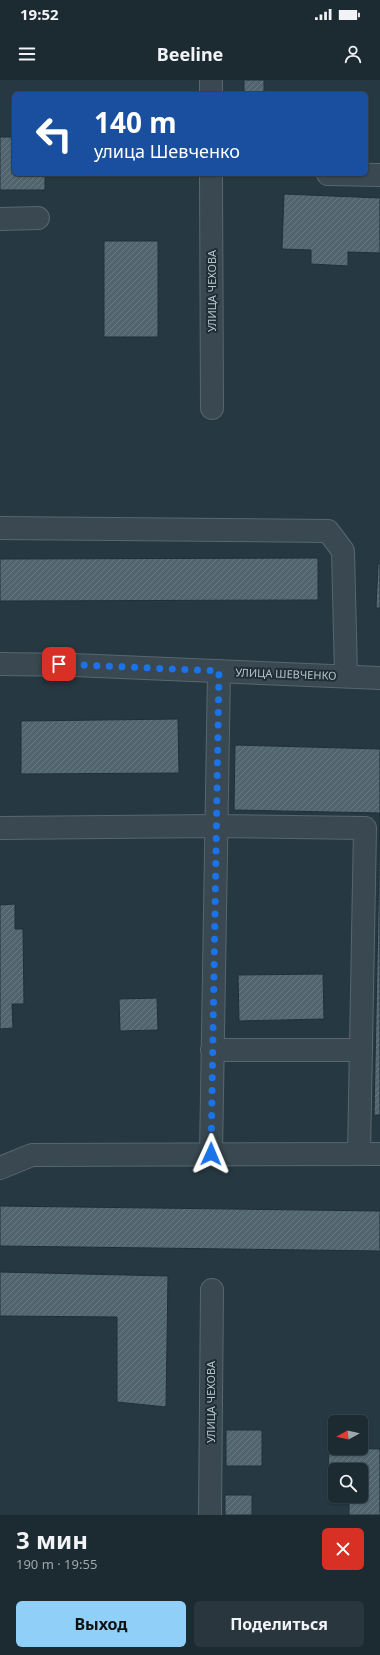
<!DOCTYPE html>
<html lang="ru">
<meta charset="utf-8">
<style>
:root{--surface:#1c2a31;--page:#29363d;--text:#f1f3f6;--muted:#a0a7ab;--line:#3a464d;--accent:#90d0f8}
body{margin:0;font-family:"Noto Sans",sans-serif;background:var(--page);color:var(--text);height:100vh;display:flex;flex-direction:column;font-size:15px;white-space:nowrap}
*{box-sizing:border-box;margin:0}
p{font-size:13px;color:var(--muted)}
.icon{flex:none;width:22px;height:22px;fill:none;stroke:currentColor;stroke-width:2;stroke-linecap:round;stroke-linejoin:round}
.map{position:relative;height:1435px;overflow:hidden}
.sheet{display:flex;flex-direction:column;background:var(--surface);flex:1}
.sheet>*{flex:none}
.hud{position:absolute;left:12px;top:12px;width:356px;height:84px;border-radius:6px;box-shadow:0 1px 3px #0004,0 0 0 1px var(--line);background:#1a4fa0;color:#fff;overflow:hidden}
.needle{width:26px;rotate:262deg}
.tools{position:absolute;left:328px;top:1335px;display:grid;gap:8px}
.tools a{display:grid;place-items:center;width:40px;height:40px;border-radius:6px;background:var(--surface);box-shadow:0 1px 3px #0004,0 0 0 1px var(--line);font-size:20px}
.pin{position:absolute;display:grid;place-items:center;width:34px;height:34px;color:#fff;margin:-17px;border-radius:8px;box-shadow:0 2px 6px #0006}
.me{position:absolute;width:44px;margin:-22px;rotate:1deg;stroke-linejoin:round;filter:drop-shadow(0 0 3px #0008)}
.turn{display:flex;align-items:center;gap:14px;height:84px;padding:0 16px;font-size:18px}
.turn .icon{width:52px;height:52px;stroke-width:2.5}
.turn b{display:block;font-size:28px;line-height:34px}
.round{display:grid;place-items:center;flex:none;width:42px;height:42px;border-radius:6px;background:var(--page)}
.overview{display:flex;align-items:center;justify-content:space-between;height:68px;padding:0 16px}
h1{font-size:24px;font-weight:700;line-height:30px}
.primary-button{display:flex;gap:8px;margin-top:auto;padding:8px 16px}
.primary-button a{flex:1;height:46px;border-radius:6px;background:var(--accent);color:#111;font-size:16px;font-weight:700;line-height:46px;text-align:center}
.primary-button a+a{background:var(--page);color:var(--text)}
.status{display:flex;justify-content:space-between;align-items:center;height:28px;padding:0 20px;background:var(--surface);direction:ltr}
.status svg{height:11px;fill:currentColor}
header{display:flex;justify-content:space-between;align-items:center;height:52px;padding:0 16px;background:var(--surface);font-size:18px;font-weight:700}
.map>svg:first-child{display:block}
.building{fill:url(#building-hatch);stroke:#213038}
.lines{fill:none;stroke-linecap:round;stroke-linejoin:round}
.minor-casing{stroke:#58676e;stroke-width:24}
.minor{stroke:#3a4951;stroke-width:22}
.route{stroke:#1a73e8;stroke-width:7;stroke-dasharray:0 12.6}
.labels{text-anchor:middle;stroke-width:4;stroke-linejoin:round;paint-order:stroke}
.street-label{font-size:11px;fill:#b7c4cb;stroke:#1f2e36}
</style>
<div class="status"><b>19:52</b><svg viewBox="0 0 49 12"><path d="M0 12V9h3v3zM5 12V6h3v6zM10 12V3h3v9zM15 12V0h3v12zM26 1h20v11H26zM47 4h2v5h-2z"/></svg></div>
<header><svg class="icon" aria-label="menu" viewBox="0 0 24 24"><path d="M4 6h16M4 12h16M4 18h16"/></svg>Beeline<svg class="icon" aria-label="person" viewBox="0 0 24 24"><circle cx="12" cy="8" r="4"/><path d="M4 21q1-7 8-7t8 7"/></svg></header>
<div class="map">
<svg width="380" height="1435" viewBox="0 0 380 1435">
<defs>
<pattern id="building-hatch" width="6" height="6" patternUnits="userSpaceOnUse"><rect width="6" height="6" fill="#51656e"/><path d="M-1 1l2-2M0 6l6-6M5 7l2-2" fill="none" stroke="#687981"/></pattern>
</defs>
<rect width="100%" height="100%" fill="#263841"/>
<g class="building">
<rect x="244" y="0" width="20" height="14"/>
<path d="M 0,57 L 14,57 L 14,94 L 45,94 L 45,110 L 0,110 Z"/>
<path d="M 284,114 L 380,118 L 380,173 L 348,172 L 348,186 L 311,184 L 311,170 L 282,169 Z"/>
<rect x="104" y="161" width="54" height="96"/>
<path d="M 318,478 L 318,520 L 0,521 L 0,479 Z"/>
<path d="M 378,484 L 380,484 L 380,528 L 376,528 Z"/>
<path d="M 178,639 L 179,693 L 21,694 L 21,641 Z"/>
<path d="M 235,665 L 380,669 L 380,1035 L 374,1035 L 380,733 L 234,730 Z"/>
<path d="M 15,824 L 15,849 L 23,849 L 24,924 L 12,924 L 13,948 L 0,949 L 0,825 Z"/>
<path d="M 323,894 L 324,939 L 239,941 L 238,895 Z"/>
<path d="M 157,918 L 158,950 L 120,951 L 119,919 Z"/>
<path d="M 0,1126 L 380,1131 L 380,1171 L 0,1166 Z"/>
<path d="M 0,1192 L 168,1196 L 166,1327 L 117,1322 L 117,1237 L 0,1236 Z"/>
<rect x="226" y="1350" width="36" height="36"/>
<path d="M 329,1368 L 380,1369 L 380,1435 L 349,1435 L 349,1416 L 361,1416 L 361,1390 L 335,1390 L 335,1395 L 328,1394 Z"/>
<rect x="225" y="1415" width="27" height="20"/>
</g>
<g class="lines">
<g class="minor-casing">
<g id="minor">
<path d="M 211,0 L 211,14"/>
<path d="M 211,94 L 212,328"/>
<path d="M 328,94 L 380,95"/>
<path d="M 0,139 L 38,138"/>
<path d="M 0,448 L 328,451 L 343,471 L 346,596"/>
<path d="M 0,584 L 74,585 L 380,598"/>
<path d="M 0,748 L 216,746 L 365,748 L 359,1074"/>
<path d="M 212,970 L 361,970"/>
<path d="M 211,1074 L 219,591"/>
<path d="M 0,1088 L 32,1075 L 380,1074"/>
<path d="M 210,1435 L 212,1210"/>
</g>
</g>
<use href="#minor" class="minor"/>
</g>
<g class="lines">
<path class="route" d="M 59,584 L 219,591 L 211,1074"/>
</g>
<g class="labels">
<g class="street-label">
<text transform="translate(212 211) rotate(-90)" y="4">УЛИЦА ЧЕХОВА</text>
<text transform="translate(286 594) rotate(2)" y="4">УЛИЦА ШЕВЧЕНКО</text>
<text transform="translate(211 1322) rotate(-90)" y="4">УЛИЦА ЧЕХОВА</text>
</g>
</g>
</svg>
<div class="tools">
<a><svg class="needle" viewBox="-14 -14 28 28"><path d="M0-13l5 13h-10z" fill="#e53935"/><path d="M0 13l5-13h-10z" fill="#a0a7ab"/></svg></a>
<a><svg class="icon" aria-label="search" viewBox="0 0 24 24"><circle cx="10" cy="10" r="6"/><path d="M15 15l6 6"/></svg></a>
</div>
<div class="pin" style="left:59px;top:584px;background:#d93025"><svg class="icon" aria-label="arrive" viewBox="0 0 24 24"><path d="M6 21V4h12l-3 4 3 4H6"/></svg></div>
<svg class="me" style="left:211px;top:1074px" viewBox="-20 -20 40 40"><path d="M0-17L14 15 0 8-14 15z" fill="#1a73e8" stroke="#fff" stroke-width="4"/></svg>
<div class="hud">
<div class="turn"><svg class="icon" aria-label="left" viewBox="0 0 24 24"><path d="M17 20v-9H6M10 6l-5 5 5 5"/></svg><div><b>140 m</b>улица Шевченко</div></div>
</div>
</div>
<section class="sheet">
<div class="overview"><div><h1>3 мин</h1><p>190 m · 19:55</p></div><a class="round" style="background:#d93025;color:#fff"><svg class="icon" aria-label="close" viewBox="0 0 24 24"><path d="M6 6l12 12M18 6L6 18"/></svg></a></div>
<div class="primary-button"><a>Выход</a><a>Поделиться</a></div>
</section>
